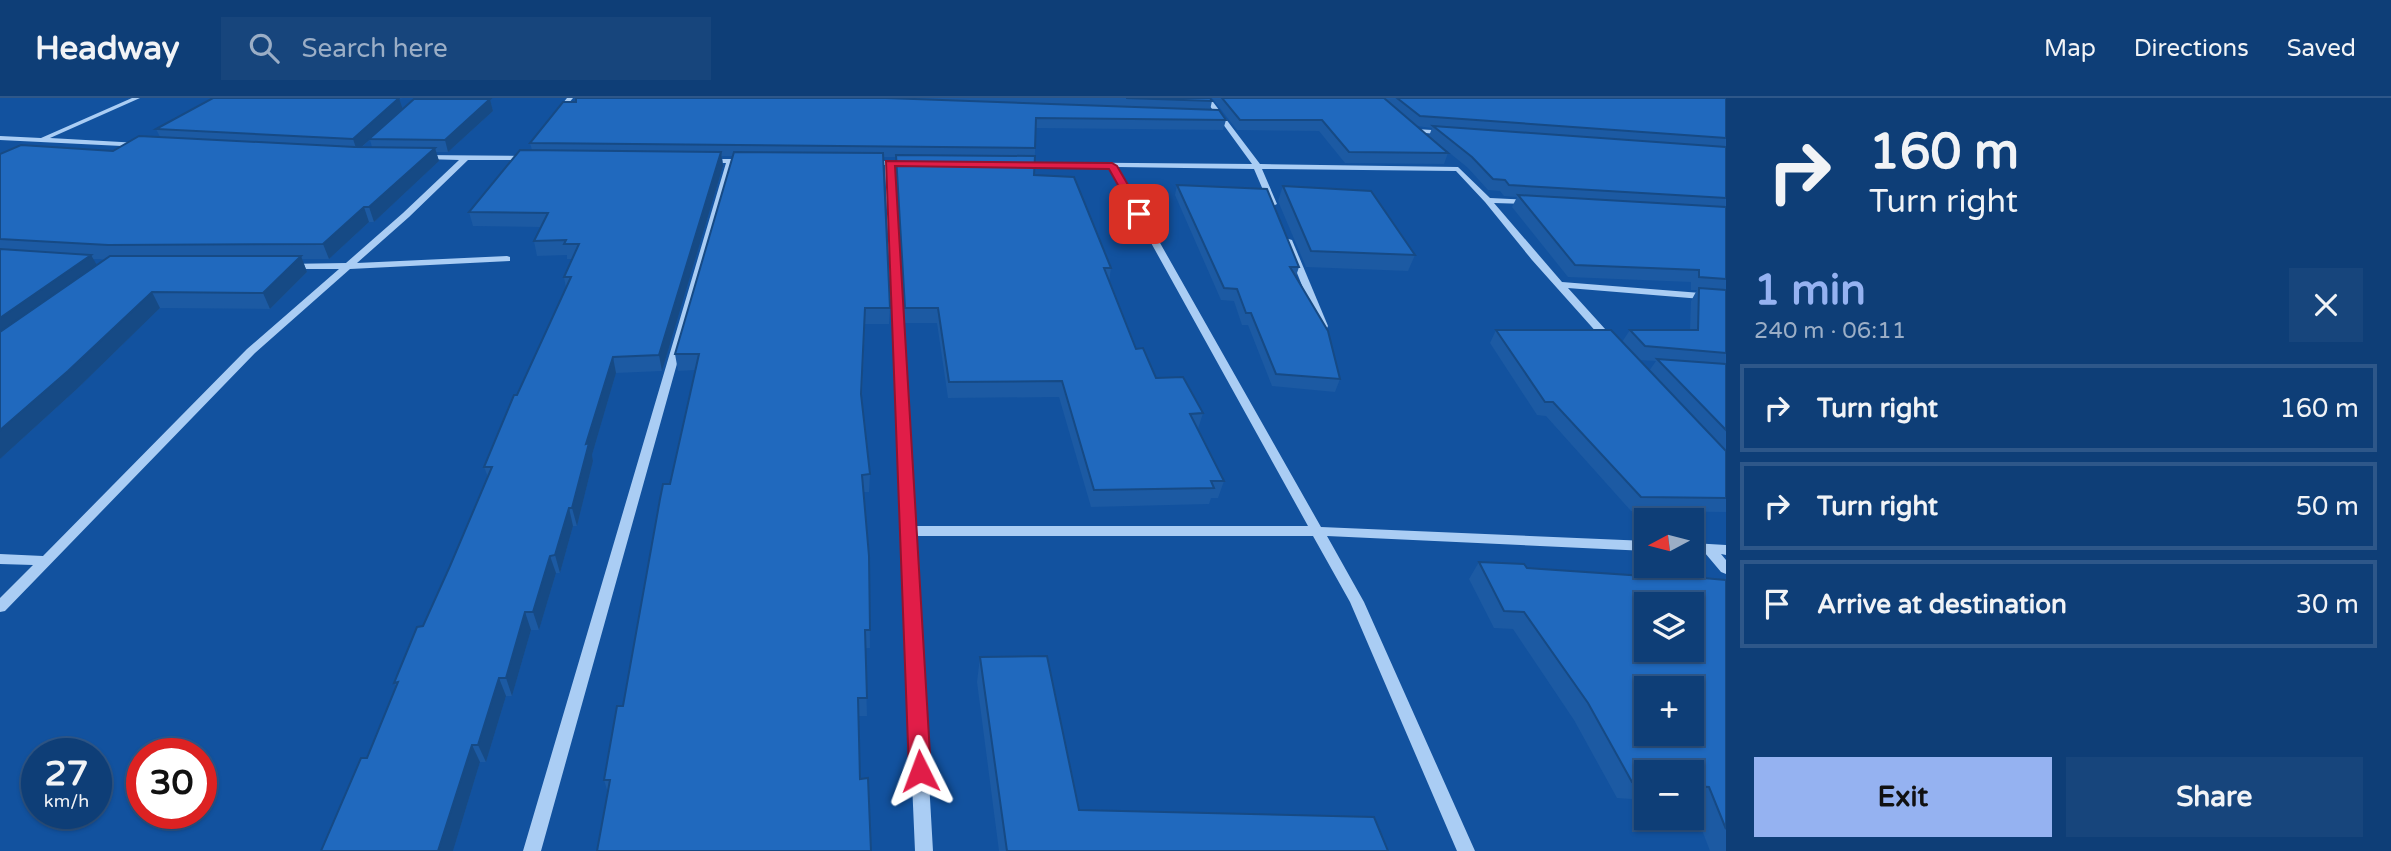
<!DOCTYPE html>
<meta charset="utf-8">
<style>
:root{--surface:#0e3e77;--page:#17457c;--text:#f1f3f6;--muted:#9baec6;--line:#2e5789;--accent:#95b2f1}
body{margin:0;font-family:"Varela Round",sans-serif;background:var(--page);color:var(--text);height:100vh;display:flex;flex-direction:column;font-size:26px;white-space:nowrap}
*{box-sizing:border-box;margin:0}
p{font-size:23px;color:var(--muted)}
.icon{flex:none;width:38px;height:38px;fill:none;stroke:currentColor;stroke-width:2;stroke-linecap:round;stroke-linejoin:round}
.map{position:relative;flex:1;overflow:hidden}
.details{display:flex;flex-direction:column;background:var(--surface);width:665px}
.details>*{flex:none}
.top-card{background:#0e3e77;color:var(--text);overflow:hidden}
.needle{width:46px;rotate:263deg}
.controls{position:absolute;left:1634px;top:410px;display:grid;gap:14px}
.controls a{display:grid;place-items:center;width:70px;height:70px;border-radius:0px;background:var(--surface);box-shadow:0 2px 5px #0004,0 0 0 2px var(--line);font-size:35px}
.speed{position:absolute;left:21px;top:640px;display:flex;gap:14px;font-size:35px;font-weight:700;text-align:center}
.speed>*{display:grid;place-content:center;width:91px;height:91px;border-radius:50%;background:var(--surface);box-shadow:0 2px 5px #0004,0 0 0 2px var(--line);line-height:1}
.speed small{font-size:18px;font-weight:400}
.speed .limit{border:10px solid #d22;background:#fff;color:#111}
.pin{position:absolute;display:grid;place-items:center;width:60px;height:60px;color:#fff;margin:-30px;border-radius:14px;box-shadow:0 4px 10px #0006}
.me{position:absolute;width:77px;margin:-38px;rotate:357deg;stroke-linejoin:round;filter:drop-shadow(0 0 5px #0008)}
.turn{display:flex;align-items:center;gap:24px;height:147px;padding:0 28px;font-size:32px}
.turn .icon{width:91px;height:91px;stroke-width:2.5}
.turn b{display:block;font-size:49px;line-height:60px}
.round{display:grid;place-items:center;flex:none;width:74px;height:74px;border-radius:0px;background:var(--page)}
.head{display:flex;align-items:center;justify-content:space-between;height:119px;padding:0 28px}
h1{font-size:42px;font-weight:700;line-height:52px;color:var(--accent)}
.button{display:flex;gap:14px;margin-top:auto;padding:14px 28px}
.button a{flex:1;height:80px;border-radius:0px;background:var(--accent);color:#111;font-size:28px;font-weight:700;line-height:80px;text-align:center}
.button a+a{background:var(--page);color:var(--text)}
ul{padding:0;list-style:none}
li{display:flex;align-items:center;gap:21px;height:88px;margin:0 14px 10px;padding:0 14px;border:4px solid var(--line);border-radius:0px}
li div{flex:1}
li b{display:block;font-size:26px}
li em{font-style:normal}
header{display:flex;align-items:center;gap:42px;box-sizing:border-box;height:98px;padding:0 35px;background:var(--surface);border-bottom:2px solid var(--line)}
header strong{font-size:33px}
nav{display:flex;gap:38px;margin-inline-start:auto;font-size:24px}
.search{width:490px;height:63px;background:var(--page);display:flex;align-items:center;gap:18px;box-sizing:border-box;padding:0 24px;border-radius:0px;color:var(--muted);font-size:26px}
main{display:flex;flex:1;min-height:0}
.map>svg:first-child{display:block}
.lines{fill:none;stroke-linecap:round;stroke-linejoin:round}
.minor{fill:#aacdf4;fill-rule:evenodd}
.wall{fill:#1c5aa3;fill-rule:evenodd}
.shaded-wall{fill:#164a85}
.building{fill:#2069be;stroke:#164a85;stroke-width:2;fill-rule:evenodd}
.route{fill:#e11d48;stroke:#92132f;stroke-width:2}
</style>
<header>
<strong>Headway</strong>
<div class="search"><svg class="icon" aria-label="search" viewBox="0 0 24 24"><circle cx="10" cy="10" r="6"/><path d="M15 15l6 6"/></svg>Search here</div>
<nav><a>Map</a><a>Directions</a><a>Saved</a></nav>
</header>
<main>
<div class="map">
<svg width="1726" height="753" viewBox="0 0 1726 753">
<rect width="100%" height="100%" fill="#12529f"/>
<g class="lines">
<g class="minor">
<path d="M 132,0 L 140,0 L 50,40 L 139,45 L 142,45 L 142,49 L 0,42 L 0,38 L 41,40 Z"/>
<path d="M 567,0 L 573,0 L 558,18 L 554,18 L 554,16 Z"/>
<path d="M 1204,0 L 1210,0 L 1260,66 L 1458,69 L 1490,100 L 1533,102 L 1534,104 L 1530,106 L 1494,105 L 1562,184 L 1726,197 L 1726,203 L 1568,190 L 1615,242 L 1615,246 L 1607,246 L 1532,162 L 1485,104 L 1456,73 L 1262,71 L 1277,106 L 1273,108 L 1269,106 L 1254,71 L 1117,69 L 1321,429 L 1647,443 L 1647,453 L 1327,438 L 1364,504 L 1475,753 L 1457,753 L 1350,504 L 1313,438 L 915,438 L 933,753 L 915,753 L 885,67 L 868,67 L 864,65 L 868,63 L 913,63 L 917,65 L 913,67 L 893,67 L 914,428 L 1308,428 L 1109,69 L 1018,68 L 1014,66 L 1018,64 L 1252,66 Z"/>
<path d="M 1416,31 L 1448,33 L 1452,35 L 1448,37 L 1414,34 L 1412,33 Z"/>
<path d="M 420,57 L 528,58 L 532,60 L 528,62 L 468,62 L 409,119 L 357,165 L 507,158 L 510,159 L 510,163 L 350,171 L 255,255 L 5,513 L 0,514 L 0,500 L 33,467 L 0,466 L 0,456 L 43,458 L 247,251 L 339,171 L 288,171 L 283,168 L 285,166 L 346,165 L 403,115 L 459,62 L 423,61 L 419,59 Z"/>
<path d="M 704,61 L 748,61 L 752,63 L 748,65 L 733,65 L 541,753 L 523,753 L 726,65 L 704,65 Z"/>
<path d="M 1285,140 L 1292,142 L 1328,228 L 1327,230 L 1323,231 L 1318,228 L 1284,142 Z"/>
<path d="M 1692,445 L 1726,447 L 1726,457 L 1721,456 L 1726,462 L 1726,476 L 1721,474 L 1705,455 L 1692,455 Z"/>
</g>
</g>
<g class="wall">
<path d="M 213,0 L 403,0 L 399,1 L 402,11 L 490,1 L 493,13 L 448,54 L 436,54 L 439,63 L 374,124 L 369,124 L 329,161 L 302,161 L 307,174 L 270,211 L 160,210 L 78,290 L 0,361 L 0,56 L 113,53 L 160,39 L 156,31 ZM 370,42 L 372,49 L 362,49 ZM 93,161 L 100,161 L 105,162 L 97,167 Z"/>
<path d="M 576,0 L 1210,0 L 1212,3 L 1210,12 L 1226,22 L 1223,32 L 1036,30 L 1034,77 L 1111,170 L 1109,184 L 1136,251 L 1156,280 L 1203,315 L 1198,331 L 1224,383 L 1218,400 L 1211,400 L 1209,406 L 1091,409 L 1059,299 L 948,300 L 937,225 L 905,225 L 896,59 L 883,59 L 890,210 L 889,226 L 865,226 L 862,301 L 870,376 L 869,394 L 864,394 L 869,458 L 870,550 L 865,550 L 867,618 L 858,618 L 608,695 L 604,682 L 623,608 L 670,386 L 695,272 L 678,273 L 675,256 L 733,58 L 722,58 L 723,68 L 662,273 L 616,275 L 592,357 L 593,363 L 577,428 L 573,428 L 560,475 L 556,475 L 539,532 L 531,532 L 512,598 L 506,598 L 486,664 L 480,664 L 453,753 L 321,753 L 367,660 L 396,588 L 394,585 L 423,528 L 450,468 L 488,379 L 484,369 L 566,190 L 564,179 L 572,161 L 567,161 L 567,157 L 537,158 L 534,143 L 540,129 L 473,128 L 469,114 L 532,52 L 530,45 L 576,4 Z"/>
<path d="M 1212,0 L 1726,0 L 1726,414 L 1631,413 L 1546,318 L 1537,317 L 1490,245 L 1496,232 L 1622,244 L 1630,232 L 1690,232 L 1691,203 L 1697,192 L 1691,192 L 1691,184 L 1568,179 L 1512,109 L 1517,99 L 1504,98 L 1500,93 L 1488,92 L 1468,70 L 1429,38 L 1432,30 L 1417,28 L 1448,55 L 1444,66 L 1345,65 L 1319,33 L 1237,32 ZM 1639,262 L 1656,263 L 1649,273 Z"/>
<path d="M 1177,87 L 1299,169 L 1296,178 L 1340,281 L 1335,294 L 1272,288 L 1248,227 L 1242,227 L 1234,203 L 1221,202 L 1175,97 Z"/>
<path d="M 1283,88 L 1415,157 L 1408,173 L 1306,169 L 1278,103 Z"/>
<path d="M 1479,464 L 1527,470 L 1656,478 L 1658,476 L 1726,482 L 1726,753 L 1710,753 L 1692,706 L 1692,674 L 1647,674 L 1647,702 L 1617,700 L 1574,622 L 1513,531 L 1494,530 L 1469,481 Z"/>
<path d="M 980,559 L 1079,712 L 1388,753 L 999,753 L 977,584 Z"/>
</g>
<g class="shaded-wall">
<path d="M 399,0 L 403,12 L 357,53 L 353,41 Z"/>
<path d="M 490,1 L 493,13 L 448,54 L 445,42 Z"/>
<path d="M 435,50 L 439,63 L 374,124 L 369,109 Z"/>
<path d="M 721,54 L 723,68 L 662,273 L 659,257 Z"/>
<path d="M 364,109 L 369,124 L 329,161 L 323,146 Z"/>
<path d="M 91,157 L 100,172 L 0,245 L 0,220 Z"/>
<path d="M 301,158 L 307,174 L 270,211 L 263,195 Z"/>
<path d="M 152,194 L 160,210 L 78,290 L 0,361 L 0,332 Z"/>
<path d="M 613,259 L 616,275 L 592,357 L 593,363 L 577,428 L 572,410 L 586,346 Z"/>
<path d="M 569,410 L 573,428 L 560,475 L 555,457 Z"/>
<path d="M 550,458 L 556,475 L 539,532 L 533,514 Z"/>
<path d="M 525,514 L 531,532 L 512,598 L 506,580 Z"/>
<path d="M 499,580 L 506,598 L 486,664 L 478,647 Z"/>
<path d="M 472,647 L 480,664 L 453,753 L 438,753 Z"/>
</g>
<g class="building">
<path d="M 213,0 L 399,0 L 353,41 L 156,31 Z"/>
<path d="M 576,0 L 886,0 L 1219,12 L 1226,22 L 1036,20 L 1035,50 L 530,45 L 563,4 L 576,4 Z"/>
<path d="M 1126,0 L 1210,0 L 1212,3 Z"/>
<path d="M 1222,0 L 1384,0 L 1448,55 L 1349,54 L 1322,22 L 1240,22 Z"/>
<path d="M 1397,0 L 1726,0 L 1726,40 L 1420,18 Z"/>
<path d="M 414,1 L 490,1 L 445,42 L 369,41 Z"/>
<path d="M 1433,28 L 1726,49 L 1726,100 L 1509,87 L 1505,82 L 1493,81 L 1472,59 Z"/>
<path d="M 139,38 L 355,49 L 435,50 L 369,109 L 364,109 L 323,146 L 108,147 L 0,141 L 0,56 L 21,47 L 113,53 Z"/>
<path d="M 520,52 L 721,54 L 659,257 L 613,259 L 586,346 L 589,345 L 572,410 L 569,410 L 555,457 L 550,458 L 533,514 L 525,514 L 506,580 L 499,580 L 478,647 L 472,647 L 438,753 L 321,753 L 361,660 L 367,660 L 398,584 L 394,585 L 417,529 L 423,528 L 450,468 L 492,369 L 484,369 L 514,297 L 517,297 L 571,179 L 564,179 L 579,146 L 564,146 L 566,142 L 534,143 L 548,115 L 469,114 Z"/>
<path d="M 734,54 L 883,55 L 890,210 L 865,210 L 861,296 L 870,376 L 862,377 L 869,458 L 870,532 L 865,532 L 867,600 L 858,600 L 860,681 L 868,680 L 871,753 L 597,753 L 610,682 L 604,682 L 617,608 L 623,608 L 660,401 L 663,386 L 670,386 L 699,256 L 675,256 Z"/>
<path d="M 896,57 L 1035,58 L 1034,77 L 1074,79 L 1111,170 L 1104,170 L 1136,251 L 1143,250 L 1156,280 L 1183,279 L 1203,315 L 1190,316 L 1224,383 L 1211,383 L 1214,390 L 1094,392 L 1062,283 L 949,284 L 938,210 L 905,210 Z"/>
<path d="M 1177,87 L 1267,91 L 1299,169 L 1290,169 L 1328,233 L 1340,281 L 1276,276 L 1251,215 L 1246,215 L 1237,191 L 1224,190 Z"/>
<path d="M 1283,88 L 1371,93 L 1415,157 L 1311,153 Z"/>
<path d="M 1518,97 L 1726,109 L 1726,181 L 1699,179 L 1699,172 L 1575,167 Z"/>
<path d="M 0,151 L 91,157 L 0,220 Z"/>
<path d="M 110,158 L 301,158 L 263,195 L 152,194 L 68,273 L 0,332 L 0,234 Z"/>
<path d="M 1699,190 L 1726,192 L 1726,255 L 1645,248 L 1630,232 L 1698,232 Z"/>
<path d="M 1496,232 L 1611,232 L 1726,353 L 1726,400 L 1641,399 L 1553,304 L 1545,304 Z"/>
<path d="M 1657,261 L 1726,266 L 1726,332 Z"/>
<path d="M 1479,464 L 1524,466 L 1527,470 L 1660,479 L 1658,476 L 1726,482 L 1726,731 L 1709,689 L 1692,688 L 1692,674 L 1647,674 L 1647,685 L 1632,684 L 1588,605 L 1524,514 L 1504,513 ZM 1647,506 L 1692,506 L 1692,551 L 1647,551 ZM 1647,590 L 1692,590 L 1692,635 L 1647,635 Z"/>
<path d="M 1047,558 L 1079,712 L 1374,719 L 1388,753 L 1007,753 L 980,559 Z"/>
</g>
<path class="route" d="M 886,63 L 1112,65 L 1117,68 L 1145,116 L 1136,119 L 1109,71 L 895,68 L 931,673 L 928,680 L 920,682 L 912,680 L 909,673 Z"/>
</svg>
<div class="controls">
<a><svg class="needle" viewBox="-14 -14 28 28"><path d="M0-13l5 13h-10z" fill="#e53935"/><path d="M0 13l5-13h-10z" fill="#9baec6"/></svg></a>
<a><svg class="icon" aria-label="layers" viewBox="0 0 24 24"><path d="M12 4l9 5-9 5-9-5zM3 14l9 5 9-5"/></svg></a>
<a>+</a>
<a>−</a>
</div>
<div class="speed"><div>27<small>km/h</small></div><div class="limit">30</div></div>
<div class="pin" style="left:1139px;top:116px;background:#d93025"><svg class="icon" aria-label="arrive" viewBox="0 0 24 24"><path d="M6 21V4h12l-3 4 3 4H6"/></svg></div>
<svg class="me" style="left:920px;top:673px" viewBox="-20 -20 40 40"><path d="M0-17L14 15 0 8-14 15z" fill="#e11d48" stroke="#fff" stroke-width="4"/></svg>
</div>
<section class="details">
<div class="top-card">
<div class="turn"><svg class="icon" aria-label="right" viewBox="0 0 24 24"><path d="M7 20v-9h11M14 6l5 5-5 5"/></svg><div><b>160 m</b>Turn right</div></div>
</div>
<div class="head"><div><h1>1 min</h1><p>240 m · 06:11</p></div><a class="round"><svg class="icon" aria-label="close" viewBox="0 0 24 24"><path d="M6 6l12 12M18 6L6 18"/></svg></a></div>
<ul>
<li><svg class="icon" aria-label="right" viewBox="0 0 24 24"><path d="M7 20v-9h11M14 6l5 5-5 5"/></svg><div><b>Turn right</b></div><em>160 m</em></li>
<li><svg class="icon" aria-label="right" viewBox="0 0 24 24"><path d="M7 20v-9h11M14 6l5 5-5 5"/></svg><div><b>Turn right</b></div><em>50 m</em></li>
<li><svg class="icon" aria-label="arrive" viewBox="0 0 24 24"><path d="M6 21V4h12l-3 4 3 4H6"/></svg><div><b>Arrive at destination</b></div><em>30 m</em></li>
</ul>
<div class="button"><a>Exit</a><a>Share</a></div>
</section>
</main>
